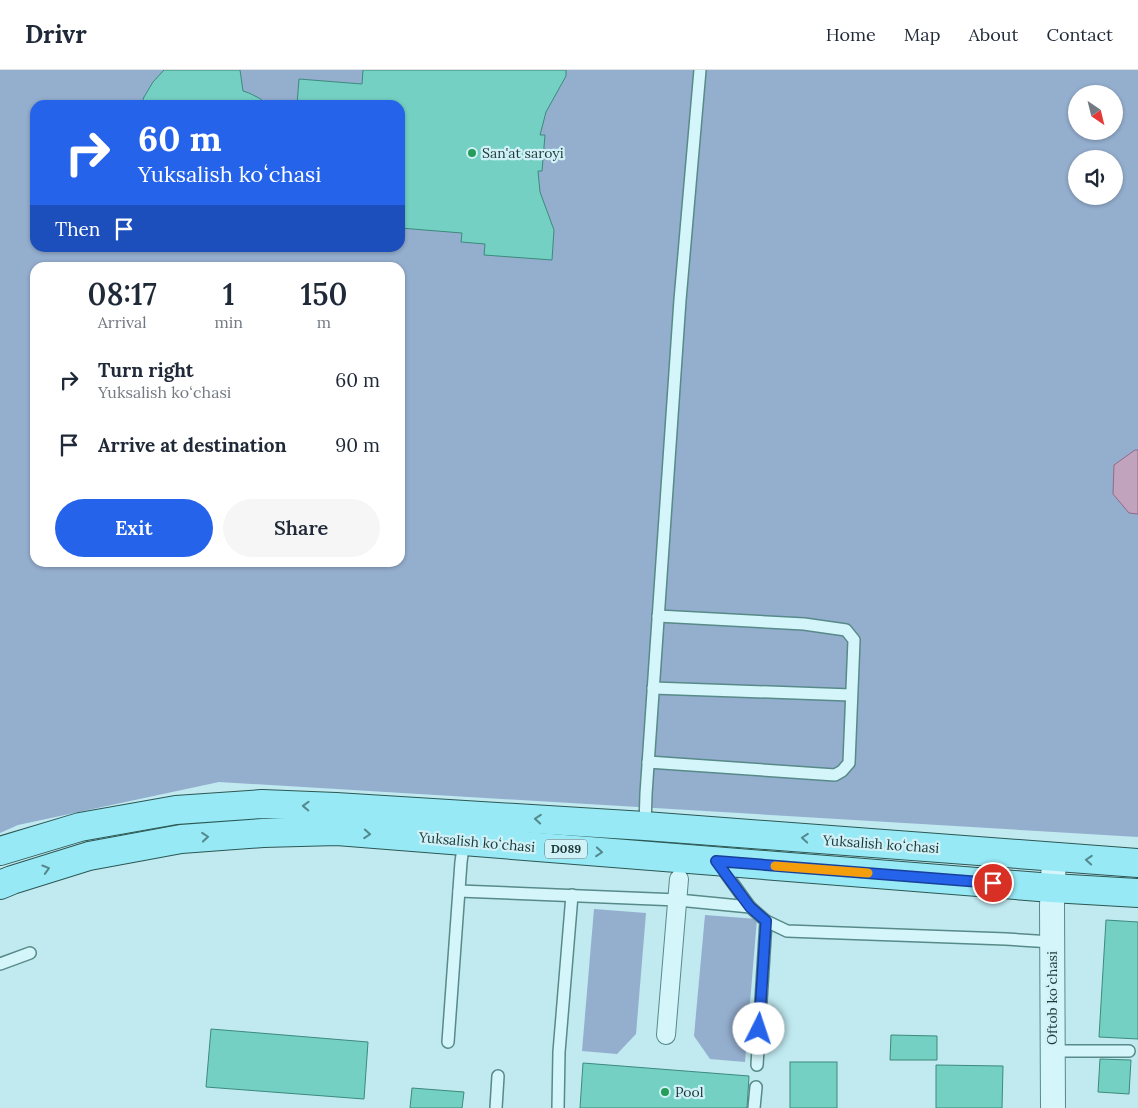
<!DOCTYPE html>
<meta charset="utf-8">
<style>
:root{--surface:#fff;--page:#f6f6f7;--text:#1f2937;--muted:#747a83;--line:#e0e1e3;--accent:#2563eb}
body{margin:0;font-family:Lora,serif;background:var(--page);color:var(--text);height:100vh;display:flex;flex-direction:column;font-size:19px;white-space:nowrap}
*{box-sizing:border-box;margin:0}
p{font-size:16px;color:var(--muted)}
.icon{flex:none;width:28px;height:28px;fill:none;stroke:currentColor;stroke-width:2;stroke-linecap:round;stroke-linejoin:round}
.map{position:relative;flex:1;overflow:hidden}
.details{position:absolute;left:30px;top:192px;width:375px;height:305px;display:flex;flex-direction:column;background:var(--surface);border-radius:15px;box-shadow:0 1px 4px #0004}
.details>*{flex:none}
.banner{position:absolute;left:30px;top:30px;width:375px;height:152px;border-radius:15px;box-shadow:0 1px 4px #0004;background:#2563eb;color:#fff;overflow:hidden}
.needle{width:32px;rotate:145deg}
.buttons{position:absolute;left:1068px;top:15px;display:grid;gap:10px}
.buttons a{display:grid;place-items:center;width:55px;height:55px;border-radius:50%;background:var(--surface);box-shadow:0 1px 4px #0004;font-size:25px}
.pin{position:absolute;display:grid;place-items:center;width:42px;height:42px;color:#fff;margin:-21px;border:2px solid #fff;border-radius:50%;box-shadow:0 1px 5px #0007}
.me{position:absolute;width:55px;margin:-28px;rotate:4deg;stroke-linejoin:round;filter:drop-shadow(0 0 4px #0008)}
.turn{display:flex;align-items:center;gap:18px;height:105px;padding:0 25px;font-size:22px}
.turn .icon{width:65px;height:65px;stroke-width:2.5}
.turn b{display:block;font-size:35px;line-height:42px}
.then{display:flex;align-items:center;height:48px;padding:0 25px;background:#0003;gap:10px;font-size:19px}
.eta{display:flex;justify-content:space-evenly;align-items:center;height:85px;text-align:center}
.eta b{font-size:30px;font-weight:600;line-height:35px}
.action{display:flex;gap:10px;margin-top:auto;padding:10px 25px}
.action a{flex:1;height:58px;border-radius:30px;background:var(--accent);color:#fff;font-size:20px;font-weight:600;line-height:58px;text-align:center}
.action a+a{background:var(--page);color:var(--text)}
ul{padding:0;list-style:none}
li{display:flex;align-items:center;gap:15px;height:65px;padding:0 25px}
li div{flex:1}
li b{display:block;font-size:19px}
li em{font-style:normal}
header{display:flex;align-items:center;gap:30px;box-sizing:border-box;height:70px;padding:0 25px;background:var(--surface);border-bottom:1px solid var(--line)}
header strong{font-size:24px}
nav{display:flex;gap:28px;margin-inline-start:auto;font-size:18px}
.map>svg:first-child{display:block}
.green{fill:#94aece;fill-rule:evenodd}
.water{fill:#c2a3bd;stroke:#906a89}
.building{fill:#74d0c2;stroke:#3c8a7d}
.lines{fill:none;stroke-linecap:round;stroke-linejoin:round}
.service-casing{stroke:#578a88;stroke-width:14}
.pedestrian-casing{stroke:#578a88;stroke-width:20}
.minor-casing{stroke:#578a88;stroke-width:26}
.primary-casing{stroke:#2c5753;stroke-width:30}
.service{stroke:#d4f5fa;stroke-width:11}
.pedestrian{stroke:#d4f5fa;stroke-width:18}
.minor{stroke:#d4f5fa;stroke-width:24}
.primary{stroke:#96e9f5;stroke-width:28}
.oneway{stroke:#53888c}
.route-casing{stroke:#184099;stroke-width:12}
.route{stroke:#2563eb;stroke-width:9}
.slow{stroke:#f59e0b;stroke-width:9}
.poi-dot{fill:#259c58;stroke:#d0f1f7;stroke-width:2}
.labels{text-anchor:middle;stroke-width:4.5;stroke-linejoin:round;paint-order:stroke}
.shield{fill:#d0f1f7;stroke:#527071;stroke-width:1}
.shield-label{font-size:12px;font-weight:bold;fill:#1c3937}
.poi-label{font-size:14px;fill:#1c3937;stroke:#d0f1f7;text-anchor:start}
.street-label{font-size:14px;fill:#1c3937;stroke:#d0f1f7}
</style>
<header>
<strong>Drivr</strong>
<nav><a>Home</a><a>Map</a><a>About</a><a>Contact</a></nav>
</header>
<div class="map">
<svg width="1138" height="1038" viewBox="0 0 1138 1038">
<rect width="100%" height="100%" fill="#c0e9f0"/>
<g class="green">
<path d="M 0,0 L 1138,0 L 1138,767 L 219,712 L 18,755 L 0,763 ZM 1076,24 L 1114,24 L 1114,61 L 1076,61 ZM 35,35 L 400,35 L 400,178 L 35,178 ZM 1076,89 L 1114,89 L 1114,126 L 1076,126 ZM 35,198 L 400,198 L 400,492 L 35,492 Z"/>
<path d="M 594,839 L 646,843 L 636,964 L 617,984 L 582,981 Z"/>
<path d="M 705,845 L 757,849 L 745,992 L 710,989 L 694,966 Z"/>
</g>
<path class="water" d="M 1135,380 L 1138,380 L 1138,444 L 1129,443 L 1113,424 L 1114,395 Z"/>
<g class="building">
<path d="M 164,0 L 240,0 L 243,21 L 249,23 L 259,28 L 268,35 L 141,35 L 144,27 L 153,12 Z"/>
<path d="M 363,0 L 566,0 L 566,6 L 546,42 L 540,65 L 545,65 L 542,101 L 538,101 L 540,122 L 554,160 L 552,190 L 484,185 L 485,174 L 461,172 L 462,163 L 400,158 L 400,35 L 297,35 L 299,9 L 362,14 Z"/>
<path d="M 1106,850 L 1138,852 L 1138,969 L 1099,967 Z"/>
<path d="M 211,959 L 368,972 L 364,1029 L 206,1017 Z"/>
<path d="M 891,965 L 937,966 L 937,990 L 890,990 Z"/>
<path d="M 1100,989 L 1131,990 L 1129,1024 L 1098,1022 Z"/>
<rect x="790" y="992" width="47" height="46"/>
<path d="M 583,993 L 749,1006 L 747,1038 L 580,1038 Z"/>
<path d="M 936,995 L 1003,996 L 1002,1038 L 936,1038 Z"/>
<path d="M 412,1018 L 464,1022 L 462,1038 L 410,1038 Z"/>
</g>
<g class="lines">
<g class="service-casing">
<g id="service">
<path d="M 653,618 L 851,625"/>
<path d="M 648,692 L 835,705 L 842,701 L 849,693 L 854,570 L 846,560 L 804,554 L 658,546"/>
<path d="M 645,756 L 646,724 L 680,230 L 700,0"/>
<path d="M 719,794 L 750,837 L 766,851 L 787,861 L 1006,869 L 1052,872"/>
<path d="M 459,821 L 678,830 L 750,837"/>
<path d="M 0,894 L 30,883"/>
<path d="M 448,972 L 461,792 L 464,771"/>
<path d="M 1052,981 L 1129,981"/>
<path d="M 757,995 L 766,851"/>
<path d="M 496,1038 L 498,1006"/>
<path d="M 558,1038 L 559,982 L 572,825"/>
<path d="M 754,1038 L 756,1017"/>
</g>
</g>
<g class="pedestrian-casing">
<path id="pedestrian" d="M 666,965 L 679,809"/>
</g>
<g class="minor-casing">
<path id="minor" d="M 1053,1038 L 1052,836 L 1054,787"/>
</g>
<g class="primary-casing">
<g id="primary">
<path d="M 0,781 L 80,757 L 176,740 L 262,734 L 336,737 L 645,756 L 1138,793"/>
<path d="M 0,815 L 12,810 L 89,786 L 181,769 L 263,763 L 337,761 L 1052,818 L 1138,823"/>
</g>
</g>
<use href="#service" class="service"/>
<use href="#pedestrian" class="pedestrian"/>
<use href="#minor" class="minor"/>
<use href="#primary" class="primary"/>
</g>
<defs><path id="oneway-chevron" d="M-2-3.5L2.5 0L-2 3.5" fill="none" stroke-width="1.6" stroke-linecap="round" stroke-linejoin="round" transform="scale(1.25)"/></defs>
<g class="oneway">
<use href="#oneway-chevron" transform="translate(306 736) rotate(-178)"/>
<use href="#oneway-chevron" transform="translate(538 749) rotate(-176)"/>
<use href="#oneway-chevron" transform="translate(367 764) rotate(4)"/>
<use href="#oneway-chevron" transform="translate(205 767) rotate(-5)"/>
<use href="#oneway-chevron" transform="translate(805 768) rotate(-176)"/>
<use href="#oneway-chevron" transform="translate(599 782) rotate(5)"/>
<use href="#oneway-chevron" transform="translate(1089 790) rotate(-176)"/>
<use href="#oneway-chevron" transform="translate(46 799) rotate(-17)"/>
</g>
<g class="lines">
<g class="route-casing">
<path id="route" d="M 759,959 L 766,851 L 750,837 L 716,791 L 993,813"/>
</g>
<use href="#route" class="route"/>
<path class="slow" d="M 775,796 L 868,803"/>
</g>
<g class="poi-dot">
<circle cx="472" cy="83" r="5"/>
<circle cx="665" cy="1022" r="5"/>
</g>
<g class="labels">
<rect class="shield" x="545" y="769.5" width="42" height="19" rx="4"/>
<g class="shield-label">
<text x="566" y="783">D089</text>
</g>
<g class="poi-label">
<text x="482" y="88">San'at saroyi</text>
<text x="675" y="1027">Pool</text>
</g>
<g class="street-label">
<text transform="translate(477 772) rotate(5)" y="5">Yuksalish koʻchasi</text>
<text transform="translate(881 774) rotate(4)" y="5">Yuksalish koʻchasi</text>
<text transform="translate(1052 928) rotate(-90)" y="5">Oftob koʻchasi</text>
</g>
</g>
</svg>
<div class="buttons">
<a><svg class="needle" viewBox="-14 -14 28 28"><path d="M0-13l5 13h-10z" fill="#e53935"/><path d="M0 13l5-13h-10z" fill="#747a83"/></svg></a>
<a><svg class="icon" aria-label="sound" viewBox="0 0 24 24"><path d="M4 9h4l5-4v14l-5-4H4zM17 9q2 3 0 6"/></svg></a>
</div>
<div class="pin" style="left:993px;top:813px;background:#d93025"><svg class="icon" aria-label="arrive" viewBox="0 0 24 24"><path d="M6 21V4h12l-3 4 3 4H6"/></svg></div>
<svg class="me" style="left:759px;top:959px" viewBox="-20 -20 40 40"><circle r="19" fill="#fff"/><path d="M0-13L10 11 0 6-10 11z" fill="#2563eb"/></svg>
<div class="banner">
<div class="turn"><svg class="icon" aria-label="right" viewBox="0 0 24 24"><path d="M7 20v-9h11M14 6l5 5-5 5"/></svg><div><b>60 m</b>Yuksalish koʻchasi</div></div>
<div class="then">Then<svg class="icon" aria-label="arrive" viewBox="0 0 24 24"><path d="M6 21V4h12l-3 4 3 4H6"/></svg></div>
</div>
<section class="details">
<div class="eta">
<div><b>08:17</b><p>Arrival</p></div>
<div><b>1</b><p>min</p></div>
<div><b>150</b><p>m</p></div>
</div>
<ul>
<li><svg class="icon" aria-label="right" viewBox="0 0 24 24"><path d="M7 20v-9h11M14 6l5 5-5 5"/></svg><div><b>Turn right</b><p>Yuksalish koʻchasi</p></div><em>60 m</em></li>
<li><svg class="icon" aria-label="arrive" viewBox="0 0 24 24"><path d="M6 21V4h12l-3 4 3 4H6"/></svg><div><b>Arrive at destination</b></div><em>90 m</em></li>
</ul>
<div class="action"><a>Exit</a><a>Share</a></div>
</section>
</div>
